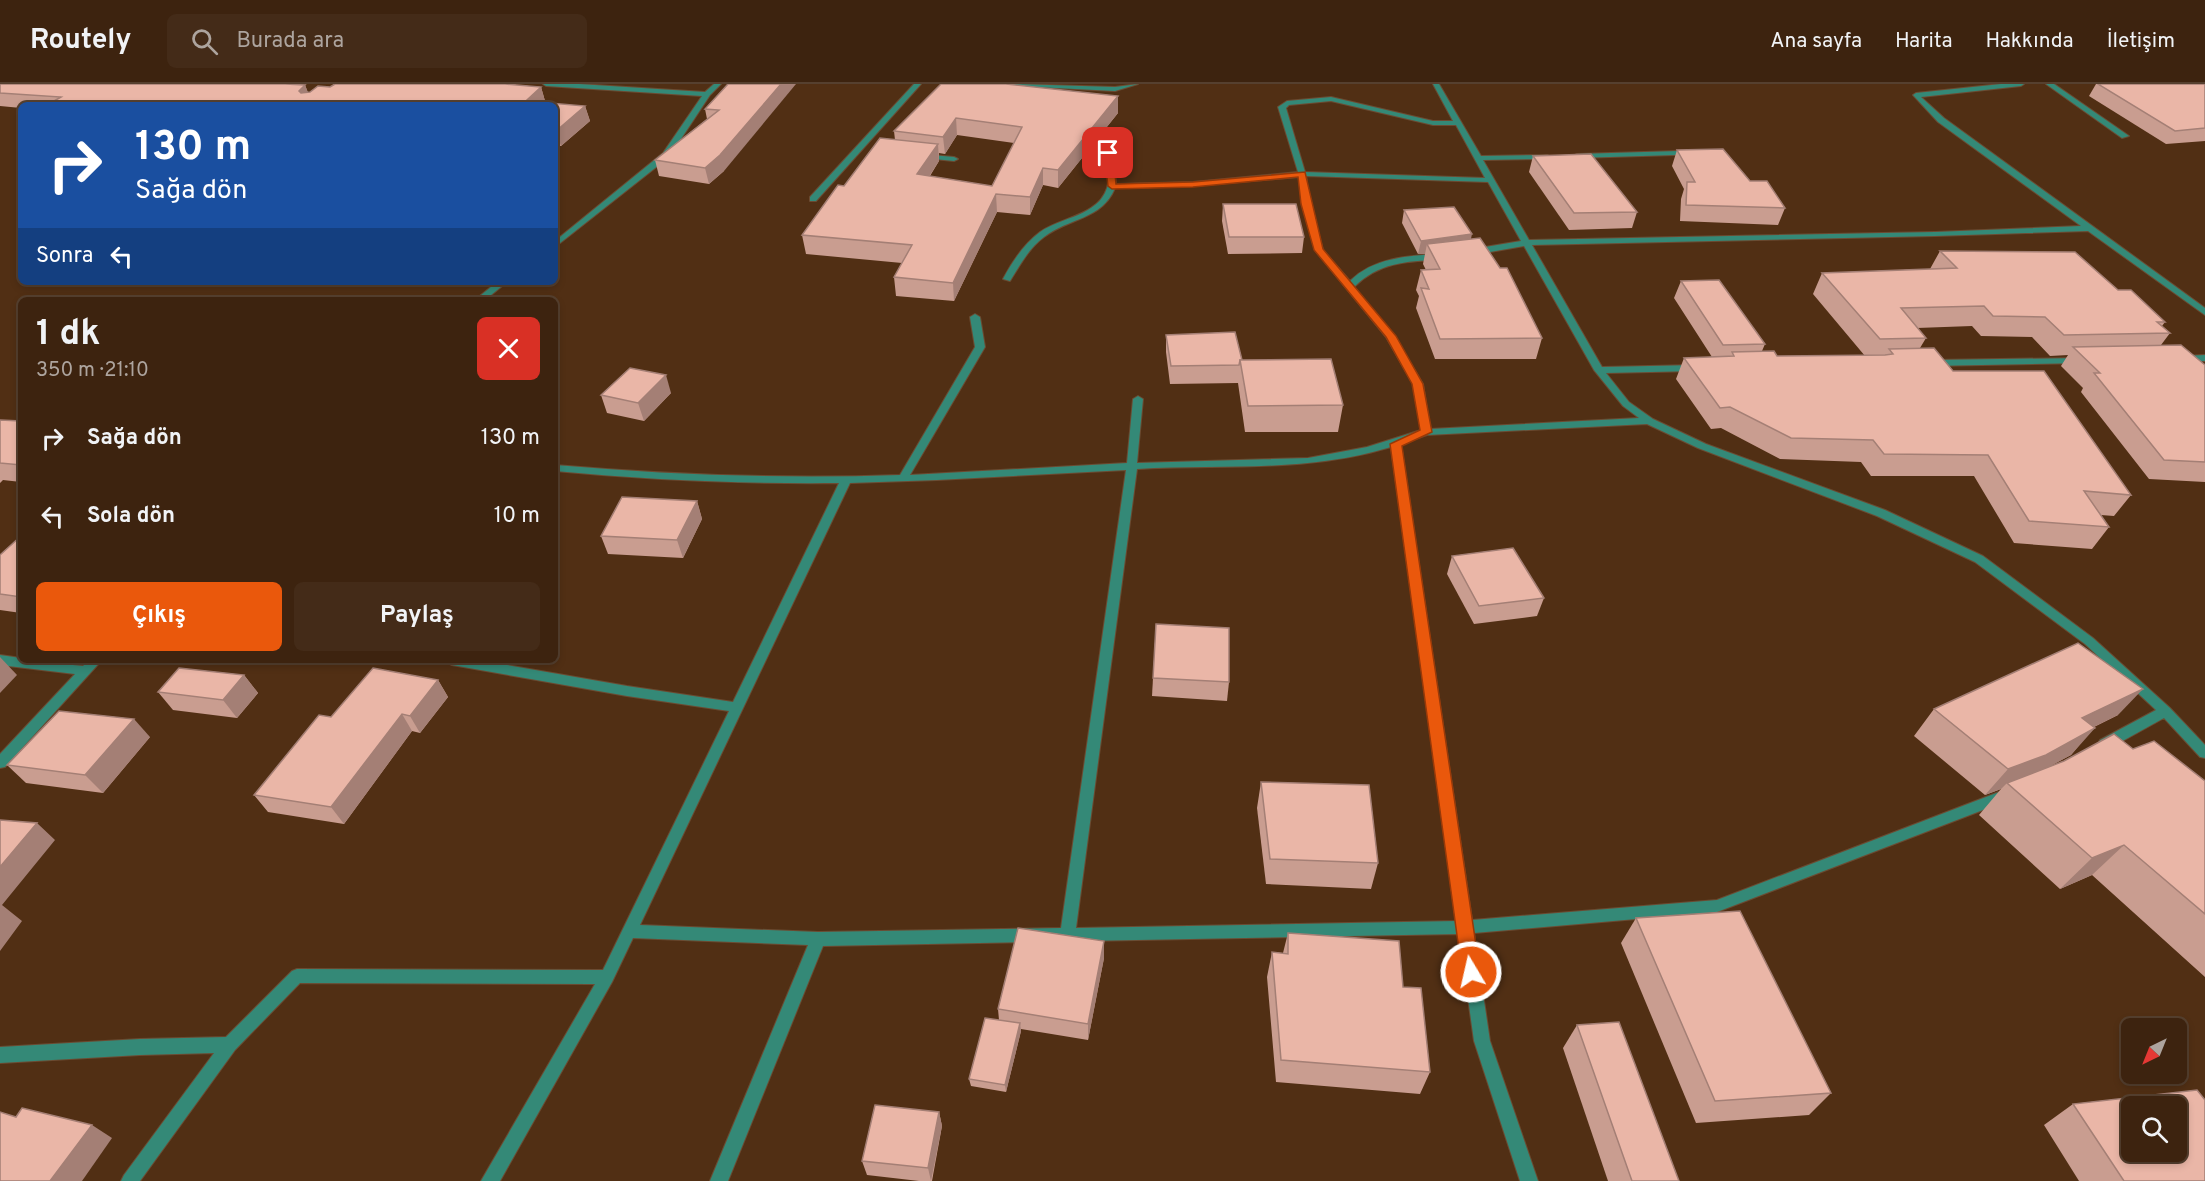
<!DOCTYPE html>
<html lang="tr">
<meta charset="utf-8">
<style>
:root{--surface:#3d230f;--page:#442b18;--text:#f1f3f6;--muted:#ada49e;--line:#56402f;--accent:#ea580c}
body{margin:0;font-family:Overpass,sans-serif;background:var(--page);color:var(--text);height:100vh;display:flex;flex-direction:column;font-size:22px;white-space:nowrap}
*{box-sizing:border-box;margin:0}
p{font-size:20px;color:var(--muted)}
.icon{flex:none;width:33px;height:33px;fill:none;stroke:currentColor;stroke-width:2;stroke-linecap:round;stroke-linejoin:round}
.map{position:relative;flex:1;overflow:hidden}
.panel{position:absolute;left:18px;top:213px;width:540px;height:366px;display:flex;flex-direction:column;background:var(--surface);border-radius:9px;box-shadow:0 3px 9px #0003,0 0 0 2px var(--line)}
.panel>*{flex:none}
.banner{position:absolute;left:18px;top:18px;width:540px;height:183px;border-radius:9px;box-shadow:0 3px 9px #0003,0 0 0 2px var(--line);background:#1a4fa0;color:#fff;overflow:hidden}
.needle{width:39px;rotate:223deg}
.controls{position:absolute;left:2121px;top:934px;display:grid;gap:12px}
.controls a{display:grid;place-items:center;width:66px;height:66px;border-radius:9px;background:var(--surface);box-shadow:0 3px 9px #0003,0 0 0 2px var(--line);font-size:30px}
.pin{position:absolute;display:grid;place-items:center;width:51px;height:51px;color:#fff;margin:-26px;border-radius:12px;box-shadow:0 3px 9px #0006}
.me{position:absolute;width:66px;margin:-33px;rotate:351deg;stroke-linejoin:round;filter:drop-shadow(0 0 4px #0008)}
.turn{display:flex;align-items:center;gap:21px;height:126px;padding:0 18px;font-size:27px}
.turn .icon{width:78px;height:78px;stroke-width:2.5}
.turn b{display:block;font-size:42px;line-height:51px}
.then{display:flex;align-items:center;height:57px;padding:0 18px;background:#0003;gap:12px;font-size:22px}
.round{display:grid;place-items:center;flex:none;width:63px;height:63px;border-radius:9px;background:var(--page)}
.overview{display:flex;align-items:center;justify-content:space-between;height:102px;padding:0 18px}
h1{font-size:36px;font-weight:700;line-height:45px}
.cta{display:flex;gap:12px;margin-top:auto;padding:12px 18px}
.cta a{flex:1;height:69px;border-radius:9px;background:var(--accent);color:#fff;font-size:24px;font-weight:700;line-height:69px;text-align:center}
.cta a+a{background:var(--page);color:var(--text)}
ul{padding:0;list-style:none}
li{display:flex;align-items:center;gap:18px;height:78px;padding:0 18px}
li div{flex:1}
li b{display:block;font-size:22px}
li em{font-style:normal}
header{display:flex;align-items:center;gap:36px;box-sizing:border-box;height:84px;padding:0 30px;background:var(--surface);border-bottom:2px solid var(--line)}
header strong{font-size:28px}
nav{display:flex;gap:33px;margin-inline-start:auto;font-size:21px}
.search{width:420px;height:54px;background:var(--page);display:flex;align-items:center;gap:15px;box-sizing:border-box;padding:0 21px;border-radius:9px;color:var(--muted);font-size:22px}
.map>svg:first-child{display:block}
.lines{fill:none;stroke-linecap:round;stroke-linejoin:round}
.minor-casing{stroke:#6b4b32;stroke-width:2}
.minor{fill:#348977;fill-rule:evenodd}
.wall{fill:#c99d90;fill-rule:evenodd}
.shaded-wall{fill:#a47f75}
.building{fill:#eab6a7;stroke:#a47f75;stroke-width:1.5;fill-rule:evenodd}
.route{fill:#ea580c;stroke:#983908;stroke-width:1.5}
</style>
<header>
<strong>Routely</strong>
<div class="search"><svg class="icon" aria-label="search" viewBox="0 0 24 24"><circle cx="10" cy="10" r="6"/><path d="M15 15l6 6"/></svg>Burada ara</div>
<nav><a>Ana sayfa</a><a>Harita</a><a>Hakkında</a><a>İletişim</a></nav>
</header>
<div class="map">
<svg width="2205" height="1097" viewBox="0 0 2205 1097">
<rect width="100%" height="100%" fill="#512f14"/>
<g class="lines">
<g class="minor-casing">
<g id="minor">
<path d="M 543,0 L 579,0 L 705,8 L 714,0 L 721,0 L 710,11 L 669,73 L 555,163 L 555,157 L 663,69 L 702,12 L 546,2 Z"/>
<path d="M 914,0 L 921,0 L 816,117 L 810,117 L 810,113 Z"/>
<path d="M 1013,0 L 1115,3 L 1138,0 L 1115,7 L 1016,2 Z"/>
<path d="M 1433,0 L 1439,0 L 1481,72 L 1547,71 L 1551,73 L 1547,75 L 1483,76 L 1529,156 L 1935,148 L 2081,142 L 1938,38 L 1913,11 L 1916,9 L 2001,0 L 2024,0 L 2021,2 L 1921,13 L 1944,34 L 2205,224 L 2205,231 L 2088,147 L 1935,152 L 1532,161 L 1602,283 L 1696,281 L 1701,284 L 1696,287 L 1606,289 L 1629,318 L 1653,335 L 1706,360 L 1885,426 L 1983,472 L 2093,554 L 2170,624 L 2205,661 L 2205,674 L 2200,673 L 2164,634 L 2110,664 L 2100,664 L 2098,660 L 2100,656 L 2156,626 L 2085,560 L 1975,478 L 1877,432 L 1698,364 L 1647,340 L 1427,351 L 1401,360 L 1472,836 L 1717,816 L 1999,708 L 2004,706 L 2009,708 L 2011,712 L 2009,716 L 1717,828 L 1474,849 L 1490,957 L 1538,1097 L 1520,1097 L 1474,957 L 1459,850 L 823,862 L 728,1097 L 710,1097 L 808,861 L 633,854 L 612,898 L 500,1097 L 481,1097 L 595,900 L 300,899 L 235,966 L 140,1097 L 121,1097 L 124,1091 L 214,969 L 140,971 L 0,979 L 0,963 L 140,955 L 226,953 L 292,887 L 297,885 L 603,886 L 729,627 L 627,612 L 452,581 L 448,579 L 446,576 L 478,576 L 627,602 L 733,618 L 839,399 C 744,400 650,396 555,387 L 555,381 C 670,391 785,395 900,391 L 975,263 L 970,233 L 975,230 L 980,233 L 985,263 L 910,391 L 1127,379 L 1133,315 L 1138,312 L 1143,315 L 1137,379 L 1308,374 L 1367,363 L 1421,346 L 1413,300 L 1386,253 L 1315,166 L 1302,120 L 1299,93 L 1193,102 L 1115,104 C 1102,136 1068,134 1044,153 C 1029,164 1020,181 1010,197 L 1003,195 C 1012,178 1024,160 1040,148 C 1061,133 1098,132 1107,104 C 1111,92 1104,79 1106,67 L 1113,69 L 1116,100 L 1193,98 L 1298,88 L 1278,23 L 1287,17 L 1331,13 L 1433,37 L 1453,37 ZM 1331,17 L 1433,41 L 1456,41 L 1485,94 L 1305,88 L 1286,24 L 1289,21 ZM 1306,92 L 1488,98 L 1521,157 L 1473,165 L 1469,168 L 1473,171 L 1524,162 L 1594,286 L 1623,322 L 1639,334 L 1430,345 L 1423,300 L 1393,250 L 1354,203 C 1378,179 1406,177 1438,176 L 1442,173 L 1438,170 C 1406,172 1373,174 1350,197 L 1323,166 L 1310,120 ZM 1391,363 L 1457,837 L 1076,844 L 1137,385 C 1224,380 1306,389 1391,363 ZM 1126,386 L 1061,844 L 818,848 L 640,841 L 850,399 L 937,396 Z"/>
<path d="M 2046,0 L 2054,0 L 2129,52 L 2122,54 Z"/>
<path d="M 1678,67 L 1679,69 L 1675,71 L 1577,74 L 1573,72 L 1577,70 Z"/>
<path d="M 921,70 L 954,73 L 958,75 L 954,77 L 924,74 L 921,74 Z"/>
<path d="M 497,198 L 507,198 L 485,216 L 475,216 Z"/>
<path d="M 2205,271 L 2205,277 L 2182,278 L 2177,275 L 2182,272 Z"/>
<path d="M 2080,274 L 2083,275 L 2083,279 L 1930,282 L 1925,279 L 1930,276 Z"/>
<path d="M 0,571 L 21,574 L 21,576 L 83,582 L 89,576 L 102,576 L 5,683 L 0,684 L 0,670 L 75,590 L 0,581 Z"/>
</g>
</g>
<use href="#minor" class="minor"/>
</g>
<g class="wall">
<path d="M 0,0 L 285,0 L 305,1 L 308,9 L 310,8 L 318,2 L 330,3 L 335,0 L 505,0 L 541,3 L 545,17 L 544,19 L 585,22 L 590,37 L 561,62 L 555,62 L 555,21 L 21,21 L 21,24 L 0,22 Z"/>
<path d="M 728,0 L 724,87 L 709,100 L 659,92 L 655,76 L 707,35 L 705,25 Z"/>
<path d="M 941,0 L 1118,29 L 1058,104 L 1043,101 L 1030,131 L 997,128 L 954,217 L 896,212 L 894,193 L 902,179 L 806,170 L 802,151 L 844,102 L 895,56 L 894,47 ZM 957,51 L 1014,59 L 992,102 L 930,92 L 939,77 L 939,69 L 945,70 Z"/>
<path d="M 2096,0 L 2205,0 L 2205,57 L 2166,60 L 2089,12 Z"/>
<path d="M 1677,66 L 1750,97 L 1785,124 L 1778,141 L 1680,137 L 1681,115 L 1684,105 L 1672,82 Z"/>
<path d="M 1533,72 L 1637,128 L 1632,144 L 1569,146 L 1529,88 Z"/>
<path d="M 1223,120 L 1304,153 L 1302,169 L 1228,170 L 1222,137 Z"/>
<path d="M 1404,126 L 1471,155 L 1542,254 L 1536,275 L 1435,275 L 1416,224 L 1419,212 L 1416,206 L 1421,186 L 1426,186 L 1423,180 L 1425,170 L 1418,170 L 1402,139 Z"/>
<path d="M 1940,167 L 2118,206 L 2165,238 L 2162,242 L 2170,249 L 2161,261 L 2205,281 L 2205,398 L 2149,395 L 2081,308 L 2083,304 L 2061,282 L 2068,271 L 2050,272 L 2032,253 L 1981,252 L 1972,242 L 1917,244 L 1926,254 L 1920,264 L 2131,411 L 2114,432 L 2101,431 L 2109,443 L 2092,465 L 2014,459 L 1974,392 L 1871,392 L 1861,378 L 1780,375 L 1721,344 L 1711,345 L 1676,295 L 1684,274 L 1712,273 L 1674,214 L 1681,197 L 1765,260 L 1762,267 L 1777,272 L 1865,272 L 1813,210 L 1822,189 L 1930,185 Z"/>
<path d="M 1166,251 L 1242,276 L 1343,321 L 1338,348 L 1245,348 L 1238,299 L 1170,300 L 1166,268 Z"/>
<path d="M 671,309 L 644,337 L 607,329 L 601,311 Z"/>
<path d="M 0,336 L 21,337 L 21,398 L 3,396 L 0,399 Z"/>
<path d="M 697,417 L 702,435 L 683,474 L 608,470 L 601,452 Z"/>
<path d="M 21,452 L 21,529 L 0,526 L 0,471 Z"/>
<path d="M 1452,472 L 1544,514 L 1537,532 L 1474,540 L 1447,490 Z"/>
<path d="M 1156,540 L 1229,598 L 1227,617 L 1152,612 Z"/>
<path d="M 244,591 L 258,609 L 237,634 L 173,626 L 158,608 Z"/>
<path d="M 438,596 L 448,613 L 420,649 L 412,647 L 344,740 L 268,728 L 254,711 L 331,633 Z"/>
<path d="M 1934,625 L 2118,631 L 2094,643 L 2071,671 L 2046,684 L 2133,665 L 2205,697 L 2205,893 L 2092,791 L 2060,805 L 1979,731 L 2001,705 L 1985,711 L 1914,652 Z"/>
<path d="M 150,653 L 103,709 L 26,699 L 7,681 Z"/>
<path d="M 1261,698 L 1378,779 L 1371,805 L 1266,800 L 1257,724 Z"/>
<path d="M 1636,834 L 1831,1009 L 1809,1031 L 1696,1039 L 1621,859 Z"/>
<path d="M 1288,849 L 1403,903 L 1430,988 L 1420,1010 L 1276,998 L 1267,893 L 1272,868 L 1283,869 Z"/>
<path d="M 1104,857 L 1104,874 L 1088,956 L 1021,945 L 1021,947 L 1006,1008 L 971,1002 L 969,995 L 999,936 L 998,925 Z"/>
<path d="M 1577,941 L 1679,1097 L 1608,1097 L 1563,964 Z"/>
<path d="M 2073,1020 L 2205,1097 L 2079,1097 L 2044,1041 Z"/>
<path d="M 939,1028 L 942,1042 L 932,1097 L 919,1097 L 867,1091 L 862,1077 Z"/>
</g>
<g class="shaded-wall">
<path d="M 781,0 L 796,0 L 724,87 L 709,100 L 705,84 Z"/>
<path d="M 305,1 L 311,16 L 306,21 L 299,7 Z"/>
<path d="M 541,3 L 545,17 L 541,21 L 526,17 Z"/>
<path d="M 1118,12 L 1118,29 L 1058,104 L 1058,86 Z"/>
<path d="M 585,22 L 590,37 L 561,62 L 556,47 Z"/>
<path d="M 956,34 L 957,51 L 945,70 L 943,53 Z"/>
<path d="M 938,60 L 939,77 L 919,108 L 917,90 Z"/>
<path d="M 1043,84 L 1043,101 L 1030,131 L 1030,113 Z"/>
<path d="M 996,110 L 997,128 L 954,217 L 953,199 Z"/>
<path d="M 1472,150 L 1469,164 L 1427,160 L 1425,170 L 1418,170 L 1421,157 Z"/>
<path d="M 666,291 L 671,309 L 644,337 L 638,319 Z"/>
<path d="M 697,417 L 702,435 L 683,474 L 677,456 Z"/>
<path d="M 0,573 L 17,591 L 0,609 Z"/>
<path d="M 244,591 L 258,609 L 237,634 L 223,616 Z"/>
<path d="M 438,596 L 448,613 L 420,649 L 410,632 Z"/>
<path d="M 2143,605 L 2118,631 L 2059,660 L 2082,634 Z"/>
<path d="M 402,630 L 412,647 L 344,740 L 331,723 Z"/>
<path d="M 134,635 L 150,653 L 103,709 L 85,691 Z"/>
<path d="M 2095,644 L 2071,671 L 2023,697 L 2007,699 L 2001,705 L 1985,711 L 2008,685 Z"/>
<path d="M 37,739 L 55,756 L 2,821 L 22,837 L 0,867 L 0,783 Z"/>
<path d="M 2124,761 L 2092,791 L 2060,805 L 2092,774 Z"/>
<path d="M 1104,857 L 1104,874 L 1088,956 L 1088,940 Z"/>
<path d="M 1020,939 L 1021,947 L 1006,1008 L 1005,1001 Z"/>
<path d="M 939,1028 L 942,1042 L 931,1097 L 928,1084 Z"/>
<path d="M 92,1041 L 112,1054 L 82,1097 L 50,1097 Z"/>
</g>
<g class="building">
<path d="M 0,0 L 285,0 L 305,1 L 299,7 L 301,9 L 310,8 L 318,2 L 330,3 L 335,0 L 505,0 L 541,3 L 526,17 L 585,22 L 556,47 L 555,47 L 555,21 L 47,21 L 61,13 L 0,9 Z"/>
<path d="M 728,0 L 781,0 L 720,71 L 705,84 L 655,76 L 719,26 L 705,25 Z"/>
<path d="M 941,0 L 1006,0 L 1118,12 L 1058,86 L 1043,84 L 1030,113 L 996,110 L 953,199 L 894,193 L 912,161 L 802,151 L 838,101 L 844,102 L 880,54 L 938,60 L 917,90 L 992,102 L 1022,43 L 956,34 L 943,53 L 894,47 Z"/>
<path d="M 2098,0 L 2205,0 L 2205,44 L 2175,47 Z"/>
<path d="M 1723,65 L 1750,97 L 1767,97 L 1785,124 L 1686,121 L 1687,98 L 1695,98 L 1677,66 Z"/>
<path d="M 1591,70 L 1637,128 L 1574,129 L 1533,72 Z"/>
<path d="M 1223,120 L 1296,120 L 1304,153 L 1229,153 Z"/>
<path d="M 1454,123 L 1472,150 L 1421,157 L 1404,126 Z"/>
<path d="M 1480,154 L 1500,184 L 1507,184 L 1542,254 L 1440,255 L 1421,204 L 1429,205 L 1421,186 L 1440,185 L 1427,160 Z"/>
<path d="M 1940,167 L 2075,168 L 2118,206 L 2131,206 L 2165,238 L 2157,238 L 2170,249 L 2064,251 L 2045,233 L 1993,232 L 1984,222 L 1901,224 L 1926,254 L 1880,255 L 1822,189 L 1957,184 Z"/>
<path d="M 1719,196 L 1765,260 L 1723,261 L 1681,197 Z"/>
<path d="M 1235,248 L 1242,276 L 1240,276 L 1239,281 L 1171,282 L 1166,251 Z"/>
<path d="M 2181,261 L 2205,281 L 2205,378 L 2164,376 L 2094,289 L 2100,289 L 2073,263 Z"/>
<path d="M 1934,264 L 1953,287 L 2044,287 L 2131,411 L 2084,407 L 2109,443 L 2029,437 L 1988,371 L 1884,370 L 1873,356 L 1791,354 L 1730,323 L 1720,324 L 1684,274 L 1734,272 L 1732,268 L 1774,267 L 1777,272 L 1885,271 L 1893,270 L 1889,265 Z"/>
<path d="M 1331,275 L 1343,321 L 1248,322 L 1240,276 Z"/>
<path d="M 630,284 L 666,291 L 638,319 L 601,311 Z"/>
<path d="M 0,336 L 21,337 L 21,381 L 0,379 Z"/>
<path d="M 622,413 L 697,417 L 677,456 L 601,452 Z"/>
<path d="M 21,452 L 21,513 L 0,510 L 0,471 Z"/>
<path d="M 1513,464 L 1544,514 L 1479,522 L 1452,472 Z"/>
<path d="M 1156,540 L 1229,544 L 1229,598 L 1153,594 Z"/>
<path d="M 2078,559 L 2143,605 L 2082,634 L 2095,644 L 2046,671 L 2008,685 L 1934,625 Z"/>
<path d="M 179,584 L 244,591 L 223,616 L 158,608 Z"/>
<path d="M 373,584 L 438,596 L 410,632 L 402,630 L 331,723 L 254,711 L 319,631 L 331,633 Z"/>
<path d="M 59,627 L 134,635 L 85,691 L 7,681 Z"/>
<path d="M 2114,650 L 2133,665 L 2154,657 L 2205,697 L 2205,830 L 2124,761 L 2092,774 L 2007,699 L 2064,677 Z"/>
<path d="M 1261,698 L 1369,701 L 1378,779 L 1270,775 Z"/>
<path d="M 0,736 L 37,739 L 0,783 Z"/>
<path d="M 1740,827 L 1831,1009 L 1715,1017 L 1636,834 Z"/>
<path d="M 1018,844 L 1104,857 L 1088,940 L 998,925 Z"/>
<path d="M 1288,849 L 1399,857 L 1403,903 L 1421,904 L 1430,988 L 1281,976 L 1272,868 L 1288,870 Z"/>
<path d="M 985,934 L 1020,939 L 1005,1001 L 969,995 Z"/>
<path d="M 1619,938 L 1679,1097 L 1632,1097 L 1577,941 Z"/>
<path d="M 2197,1006 L 2205,1016 L 2205,1097 L 2124,1097 L 2073,1020 ZM 2132,1023 L 2176,1023 L 2176,1068 L 2132,1068 Z"/>
<path d="M 875,1021 L 939,1028 L 928,1084 L 862,1077 Z"/>
<path d="M 22,1024 L 92,1041 L 50,1097 L 0,1097 L 0,1028 L 16,1033 Z"/>
</g>
<path class="route" d="M 1108,67 L 1113,69 L 1116,100 L 1193,98 L 1305,88 L 1323,165 L 1396,252 L 1423,300 L 1432,348 L 1402,362 L 1480,888 L 1477,894 L 1471,896 L 1465,894 L 1462,888 L 1390,360 L 1420,346 L 1412,300 L 1386,253 L 1314,166 L 1301,120 L 1298,93 L 1193,103 L 1112,105 L 1108,102 L 1104,69 Z"/>
</svg>
<div class="controls">
<a><svg class="needle" viewBox="-14 -14 28 28"><path d="M0-13l5 13h-10z" fill="#e53935"/><path d="M0 13l5-13h-10z" fill="#ada49e"/></svg></a>
<a><svg class="icon" aria-label="search" viewBox="0 0 24 24"><circle cx="10" cy="10" r="6"/><path d="M15 15l6 6"/></svg></a>
</div>
<div class="pin" style="left:1108px;top:69px;background:#d93025"><svg class="icon" aria-label="arrive" viewBox="0 0 24 24"><path d="M6 21V4h12l-3 4 3 4H6"/></svg></div>
<svg class="me" style="left:1471px;top:888px" viewBox="-20 -20 40 40"><circle r="17" fill="#ea580c" stroke="#fff" stroke-width="3"/><path d="M0-11L8 9 0 5-8 9z" fill="#fff"/></svg>
<div class="banner">
<div class="turn"><svg class="icon" aria-label="right" viewBox="0 0 24 24"><path d="M7 20v-9h11M14 6l5 5-5 5"/></svg><div><b>130 m</b>Sağa dön</div></div>
<div class="then">Sonra<svg class="icon" aria-label="left" viewBox="0 0 24 24"><path d="M17 20v-9H6M10 6l-5 5 5 5"/></svg></div>
</div>
<section class="panel">
<div class="overview"><div><h1>1 dk</h1><p>350 m · 21:10</p></div><a class="round" style="background:#d93025;color:#fff"><svg class="icon" aria-label="close" viewBox="0 0 24 24"><path d="M6 6l12 12M18 6L6 18"/></svg></a></div>
<ul>
<li><svg class="icon" aria-label="right" viewBox="0 0 24 24"><path d="M7 20v-9h11M14 6l5 5-5 5"/></svg><div><b>Sağa dön</b></div><em>130 m</em></li>
<li><svg class="icon" aria-label="left" viewBox="0 0 24 24"><path d="M17 20v-9H6M10 6l-5 5 5 5"/></svg><div><b>Sola dön</b></div><em>10 m</em></li>
</ul>
<div class="cta"><a>Çıkış</a><a>Paylaş</a></div>
</section>
</div>
